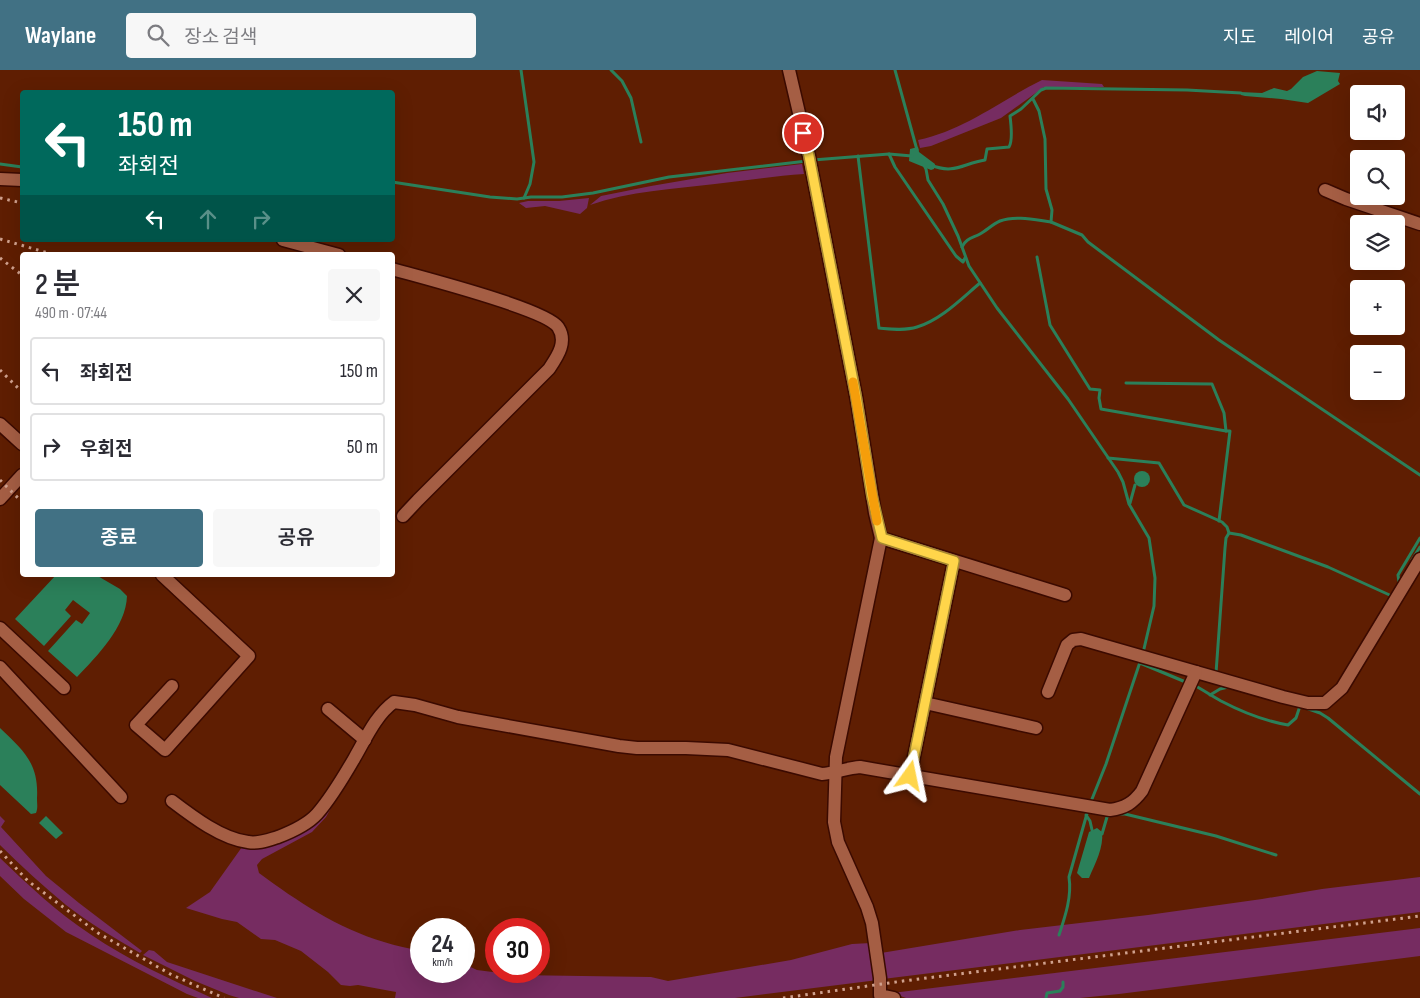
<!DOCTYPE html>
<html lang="ko">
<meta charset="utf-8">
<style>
:root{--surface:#fff;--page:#f7f7f7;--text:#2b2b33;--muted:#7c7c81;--line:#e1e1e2;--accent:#417184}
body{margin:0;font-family:"Sofia Sans Condensed","Noto Sans KR",sans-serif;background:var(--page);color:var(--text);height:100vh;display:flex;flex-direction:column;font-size:19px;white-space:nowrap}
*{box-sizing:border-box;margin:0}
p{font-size:16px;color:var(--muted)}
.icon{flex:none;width:28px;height:28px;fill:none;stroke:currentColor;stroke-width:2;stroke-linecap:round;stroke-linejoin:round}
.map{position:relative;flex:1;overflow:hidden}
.details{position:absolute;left:20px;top:182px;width:375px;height:325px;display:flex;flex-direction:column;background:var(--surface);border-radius:5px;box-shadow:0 5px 20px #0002}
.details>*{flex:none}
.hud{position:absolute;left:20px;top:20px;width:375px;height:152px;border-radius:5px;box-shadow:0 5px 20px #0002;background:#00695c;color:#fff;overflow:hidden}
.buttons{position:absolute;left:1350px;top:15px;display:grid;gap:10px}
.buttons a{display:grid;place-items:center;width:55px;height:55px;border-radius:5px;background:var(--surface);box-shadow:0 5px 20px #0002;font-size:25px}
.speed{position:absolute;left:410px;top:848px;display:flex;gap:10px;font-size:25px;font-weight:700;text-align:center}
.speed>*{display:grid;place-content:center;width:65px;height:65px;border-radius:50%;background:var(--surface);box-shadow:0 5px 20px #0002;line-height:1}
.speed small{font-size:12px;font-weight:400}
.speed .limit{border:8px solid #d22;background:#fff;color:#111}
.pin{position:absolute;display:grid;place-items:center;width:42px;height:42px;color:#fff;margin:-21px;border:2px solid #fff;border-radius:50%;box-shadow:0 1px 5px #0007}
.me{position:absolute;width:55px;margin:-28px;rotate:12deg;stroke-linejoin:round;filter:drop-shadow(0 0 4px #0008)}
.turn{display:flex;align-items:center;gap:18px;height:105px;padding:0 15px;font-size:22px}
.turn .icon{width:65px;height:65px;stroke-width:2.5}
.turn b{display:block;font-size:35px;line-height:42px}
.lanes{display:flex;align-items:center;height:48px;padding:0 15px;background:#0003;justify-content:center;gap:25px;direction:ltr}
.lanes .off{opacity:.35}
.round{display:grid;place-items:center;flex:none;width:52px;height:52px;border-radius:5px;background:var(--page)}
.overview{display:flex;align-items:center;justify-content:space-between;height:85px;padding:0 15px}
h1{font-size:30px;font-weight:600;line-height:38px}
.cta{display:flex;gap:10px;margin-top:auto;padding:10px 15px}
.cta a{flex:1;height:58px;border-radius:5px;background:var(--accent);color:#fff;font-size:20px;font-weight:600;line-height:58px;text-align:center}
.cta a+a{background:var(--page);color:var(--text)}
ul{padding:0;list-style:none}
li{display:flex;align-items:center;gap:15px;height:68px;margin:0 10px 8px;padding:0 5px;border:2px solid var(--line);border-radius:5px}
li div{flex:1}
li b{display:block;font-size:19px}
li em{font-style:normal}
header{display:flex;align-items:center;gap:30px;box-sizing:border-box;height:70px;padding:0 25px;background:var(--accent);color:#fff}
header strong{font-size:24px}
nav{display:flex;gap:28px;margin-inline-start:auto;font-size:18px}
.search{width:350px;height:45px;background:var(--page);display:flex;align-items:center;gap:12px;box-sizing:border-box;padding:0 18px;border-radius:5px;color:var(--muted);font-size:19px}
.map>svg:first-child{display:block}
.green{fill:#762c61}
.water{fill:#2b805a}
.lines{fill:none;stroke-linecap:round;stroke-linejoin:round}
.stream{stroke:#2b805a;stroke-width:3}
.minor-casing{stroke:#3b0a00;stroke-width:15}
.minor{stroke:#a55e44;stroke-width:12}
.rail{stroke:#d0a18e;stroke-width:3;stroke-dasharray:2.5 5;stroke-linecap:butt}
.route-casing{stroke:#a68a30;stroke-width:12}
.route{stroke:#ffd54a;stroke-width:9}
.slow{stroke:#f59e0b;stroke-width:9}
</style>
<header>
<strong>Waylane</strong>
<div class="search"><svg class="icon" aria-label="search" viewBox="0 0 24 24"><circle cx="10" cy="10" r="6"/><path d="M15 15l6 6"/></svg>장소 검색</div>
<nav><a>지도</a><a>레이어</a><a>공유</a></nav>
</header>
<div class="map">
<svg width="1420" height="928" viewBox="0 0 1420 928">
<rect width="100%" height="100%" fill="#5f1e02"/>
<g class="green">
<path d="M 1042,10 L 1102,14 L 1104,17 L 1044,17 L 1001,48 L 931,76 L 920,78 L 918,70 C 965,60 1001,30 1042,10 Z"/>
<path d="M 802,94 L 804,104 C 774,106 745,111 715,114 C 673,119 630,121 590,135 L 601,126 L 651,116 L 727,103 Z"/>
<path d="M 589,128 L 587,138 L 580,144 L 545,136 L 526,138 L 519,133 L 528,131 L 559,131 Z"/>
<path d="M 381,649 L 326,747 L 312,762 L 262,789 L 257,795 L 259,803 C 297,831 337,858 384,872 C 396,876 409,878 421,881 L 421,901 L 464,901 L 464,894 L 477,900 L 515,905 L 651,907 L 668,911 L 791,890 L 852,874 L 871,873 L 878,910 L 735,928 L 395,928 L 396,922 L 358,915 L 350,916 L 341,915 L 328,902 L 301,881 L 275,870 L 261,869 L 237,852 L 222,849 L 186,838 L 210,822 L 242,777 L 300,761 Z"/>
<path d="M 0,746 L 5,751 L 1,757 L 46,806 L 79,833 L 142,881 L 140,883 C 115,868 89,853 66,835 C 43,816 21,796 0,775 Z"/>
<path d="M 0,788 C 28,815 57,842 90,864 C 128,890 170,909 212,928 L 198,928 L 187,924 L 66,862 L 24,829 L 0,806 Z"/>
<path d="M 1420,807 L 1420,842 L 883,909 L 881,883 L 1020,860 L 1148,845 L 1262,829 L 1322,819 Z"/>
<path d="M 1420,858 L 1420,886 L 1119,924 L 1080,928 L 906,928 L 892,923 Z"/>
<path d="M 149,880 L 154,881 L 167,892 L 277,928 L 239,928 L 229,925 L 195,911 L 143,885 Z"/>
</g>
<g class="water">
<path d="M 1317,1 L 1340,3 L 1338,11 L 1340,14 L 1308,33 L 1281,29 L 1245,26 L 1241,25 L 1240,22 L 1262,23 L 1274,18 L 1287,21 L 1291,19 L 1303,7 Z"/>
<path d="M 918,77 L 919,82 L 935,94 L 934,99 L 931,100 L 909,91 L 910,79 Z"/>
<circle cx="1142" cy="409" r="8"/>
<path d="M 56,505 L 96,505 L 120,519 L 127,526 C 126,557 97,586 77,607 L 48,581 L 76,550 L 82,554 L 90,543 L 73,530 L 65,540 L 71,546 L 44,576 L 15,549 Z"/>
<path d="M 0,658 C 23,680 39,693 37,728 C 37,734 38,738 36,743 L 31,744 L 0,715 Z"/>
<path d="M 46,746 L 63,763 L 56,769 L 39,753 Z"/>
<path d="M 1097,758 L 1102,762 C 1104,777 1095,794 1089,808 L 1082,808 L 1077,803 L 1089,762 Z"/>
</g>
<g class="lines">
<g class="stream">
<path d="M 521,0 L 534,92 L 530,114 L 524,128"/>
<path d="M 611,0 L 622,11 L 631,28 L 641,72"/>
<path d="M 895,0 L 917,80"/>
<path d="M 1033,29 L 1039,41 L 1045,69 L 1046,119 L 1052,140 L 1051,152 L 1082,165 L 1088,172 L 1219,270 L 1420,405"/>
<path d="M 889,84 L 895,97 L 956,186 L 963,192 L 965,188"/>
<path d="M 858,86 L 879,258 C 891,259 905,261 917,257 C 941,250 962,228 980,213"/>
<path d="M 813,90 L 889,84 L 912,86"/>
<path d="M 0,94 L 22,97"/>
<path d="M 924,95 L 926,99 L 928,110 L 943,134 L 958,166 L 969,196 L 997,238 L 1068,329 L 1118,402 L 1123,412 L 1129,434 L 1149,468 L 1155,508 L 1154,536 L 1143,583"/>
<path d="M 931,95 C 954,105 964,93 985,90 L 987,79 L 1009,77 C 1013,71 1011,54 1010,46 L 1021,39 L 1041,20 L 1046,18 L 1187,20 L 1241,23"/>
<path d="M 392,112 L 490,127 L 517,129 L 531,127 L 562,127 L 593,123 L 669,107 L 807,91"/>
<path d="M 962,177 C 966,168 973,168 980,164 C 987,160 993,154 1000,151 C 1015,145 1036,150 1051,152"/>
<path d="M 1037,187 L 1050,255 L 1090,319 L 1100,320 L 1099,328 L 1101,339 L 1226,361"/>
<path d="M 1126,313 L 1212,314 L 1224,343 L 1226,361 L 1230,361 L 1219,451"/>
<path d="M 1108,388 L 1159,393 L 1184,435 L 1222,452 L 1227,457 L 1229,463 L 1226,468 L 1225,478 L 1216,603"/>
<path d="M 1130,433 L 1135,415"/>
<path d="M 1229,463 L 1241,465 L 1328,497 L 1394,527"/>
<path d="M 1412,490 L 1420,477"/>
<path d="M 1399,512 L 1398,505 L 1420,468"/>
<path d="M 1140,593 L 1188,613"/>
<path d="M 1194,615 C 1203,620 1212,626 1221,631 C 1242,642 1265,651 1288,655 L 1296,648 L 1300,636"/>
<path d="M 1210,625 L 1220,619 L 1228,617"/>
<path d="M 1306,638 L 1320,643 L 1328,648 L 1420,724"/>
<path d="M 1090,734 L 1106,694 L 1141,589"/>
<path d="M 1119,744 L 1125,744 L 1216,766 L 1276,785"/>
<path d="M 1086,745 L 1090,751 L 1092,760"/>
<path d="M 1102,764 L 1107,747 L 1110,745"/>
<path d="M 1059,865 C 1065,847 1072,827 1069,807 L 1088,740"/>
<path d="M 1046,928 L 1047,923 L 1060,921 L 1063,917 L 1063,912"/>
</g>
<g class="minor-casing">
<g id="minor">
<path d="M 789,0 L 809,86 L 856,326 L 875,443 L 881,468"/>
<path d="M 0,109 L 22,110"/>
<path d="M 1325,120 L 1346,129 L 1420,154"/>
<path d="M 283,170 L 339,185"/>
<path d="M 392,199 C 420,207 546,239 558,257 C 568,272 557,287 549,299 L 418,430 L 403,446"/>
<path d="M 0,354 L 22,374"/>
<path d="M 0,429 L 22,405"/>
<path d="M 162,505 L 249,586 L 165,680 L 136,655 L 172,616"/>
<path d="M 0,558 L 64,618"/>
<path d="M 0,597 L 121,727"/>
<path d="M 1048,622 L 1067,575 L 1073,570 L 1081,569 L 1283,627 L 1308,633 L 1325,633 L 1342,618 L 1420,489"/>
<path d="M 925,633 L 1036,658"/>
<path d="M 328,639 L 365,670"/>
<path d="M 910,706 L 954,491"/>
<path d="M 172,731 C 193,747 222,769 248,772 C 259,774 268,770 278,767 C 291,762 307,755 317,744 C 332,727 344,706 355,687 C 366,668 376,645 394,632 L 415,635 L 458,647 L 619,676 L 637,678 L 686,678 L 728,680 L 822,704 C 835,703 847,698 860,697 L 1110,740 C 1125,738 1133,733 1142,721 L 1196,602"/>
<path d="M 894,928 L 880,925 L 880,908 L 872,853 L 867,837 L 838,772 L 834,752 L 836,687 L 881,468 L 1065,525"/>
</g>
</g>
<use href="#minor" class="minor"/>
<g class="rail">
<path d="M 0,128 L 22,133"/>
<path d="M 0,169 L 55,185"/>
<path d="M 0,188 L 22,205"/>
<path d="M 0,300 L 22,322"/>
<path d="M 0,410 L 22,432"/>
<path d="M 0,781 L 28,811 L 98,863 L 172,905 L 224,928"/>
<path d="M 783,928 L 903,911 L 1420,846"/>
</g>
</g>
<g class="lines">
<g class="route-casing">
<path id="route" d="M 803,63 L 809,86 L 856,326 L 872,426 L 882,468 L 954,491 L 910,706"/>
</g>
<use href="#route" class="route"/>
<path class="slow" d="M 853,312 L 877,451"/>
</g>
</svg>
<div class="buttons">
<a><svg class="icon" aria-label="sound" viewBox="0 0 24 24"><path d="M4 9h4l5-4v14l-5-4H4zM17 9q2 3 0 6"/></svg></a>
<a><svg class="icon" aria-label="search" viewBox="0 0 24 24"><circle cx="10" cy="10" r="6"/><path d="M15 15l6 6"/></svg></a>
<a><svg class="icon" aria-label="layers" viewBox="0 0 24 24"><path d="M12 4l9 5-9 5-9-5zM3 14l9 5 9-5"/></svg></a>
<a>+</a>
<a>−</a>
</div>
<div class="speed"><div>24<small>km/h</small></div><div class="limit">30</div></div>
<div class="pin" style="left:803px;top:63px;background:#d93025"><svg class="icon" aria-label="arrive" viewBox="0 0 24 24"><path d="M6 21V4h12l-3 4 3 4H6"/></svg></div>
<svg class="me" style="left:910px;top:706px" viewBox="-20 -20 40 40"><path d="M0-17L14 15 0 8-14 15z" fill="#ffd54a" stroke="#fff" stroke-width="4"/></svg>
<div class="hud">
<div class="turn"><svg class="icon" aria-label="left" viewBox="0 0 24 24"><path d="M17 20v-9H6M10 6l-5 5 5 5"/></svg><div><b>150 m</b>좌회전</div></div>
<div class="lanes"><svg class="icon" aria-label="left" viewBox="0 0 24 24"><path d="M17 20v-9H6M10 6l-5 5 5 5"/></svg><svg class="icon off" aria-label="ahead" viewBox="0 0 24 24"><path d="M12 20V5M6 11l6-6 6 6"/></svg><svg class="icon off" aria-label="right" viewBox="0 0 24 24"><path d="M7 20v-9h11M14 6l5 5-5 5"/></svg></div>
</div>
<section class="details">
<div class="overview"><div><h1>2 분</h1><p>490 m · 07:44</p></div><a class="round"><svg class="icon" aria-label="close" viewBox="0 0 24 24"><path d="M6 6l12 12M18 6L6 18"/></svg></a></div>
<ul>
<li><svg class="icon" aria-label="left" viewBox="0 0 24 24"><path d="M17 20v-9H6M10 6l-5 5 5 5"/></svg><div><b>좌회전</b></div><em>150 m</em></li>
<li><svg class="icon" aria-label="right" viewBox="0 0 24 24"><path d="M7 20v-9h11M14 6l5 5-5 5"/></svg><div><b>우회전</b></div><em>50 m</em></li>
</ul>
<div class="cta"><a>종료</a><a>공유</a></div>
</section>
</div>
